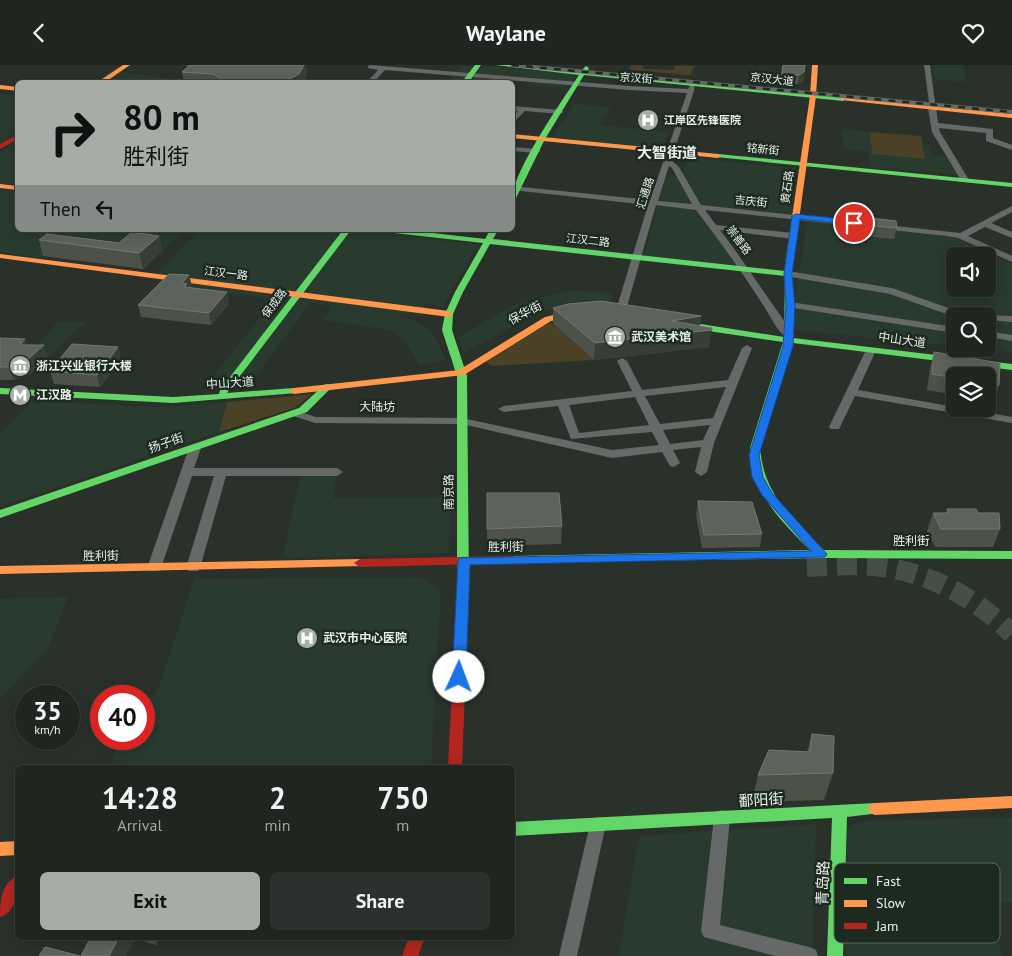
<!DOCTYPE html>
<meta charset="utf-8">
<style>
:root{--surface:#202520;--page:#2d312d;--text:#f1f3f6;--muted:#a2a5a5;--line:#3d423e;--accent:#a6ada7}
body{margin:0;font-family:"PT Sans","Noto Sans SC",sans-serif;background:var(--page);color:var(--text);height:100vh;display:flex;flex-direction:column;font-size:19px;white-space:nowrap}
*{box-sizing:border-box;margin:0}
p{font-size:16px;color:var(--muted)}
.icon{flex:none;width:28px;height:28px;fill:none;stroke:currentColor;stroke-width:2;stroke-linecap:round;stroke-linejoin:round}
.map{position:relative;flex:1;overflow:hidden}
.details{position:absolute;left:15px;top:700px;width:500px;height:175px;display:flex;flex-direction:column;background:var(--surface);border-radius:8px;box-shadow:0 2px 12px #0003,0 0 0 1px var(--line)}
.details>*{flex:none}
.banner{position:absolute;left:15px;top:15px;width:500px;height:152px;border-radius:8px;box-shadow:0 2px 12px #0003,0 0 0 1px var(--line);background:#a6ada7;color:#111;overflow:hidden}
.controls{position:absolute;left:946px;top:182px;display:grid;gap:10px}
.controls a{display:grid;place-items:center;width:50px;height:50px;border-radius:8px;background:var(--surface);box-shadow:0 2px 12px #0003,0 0 0 1px var(--line);font-size:25px}
.speed{position:absolute;left:15px;top:620px;display:flex;gap:10px;font-size:25px;font-weight:700;text-align:center}
.speed>*{display:grid;place-content:center;width:65px;height:65px;border-radius:50%;background:var(--surface);box-shadow:0 2px 12px #0003,0 0 0 1px var(--line);line-height:1}
.speed small{font-size:12px;font-weight:400}
.speed .limit{border:8px solid #d22;background:#fff;color:#111}
.pin{position:absolute;display:grid;place-items:center;width:42px;height:42px;color:#fff;margin:-21px;border:2px solid #fff;border-radius:50%;box-shadow:0 1px 5px #0007}
.me{position:absolute;width:55px;margin:-28px;rotate:2deg;stroke-linejoin:round;filter:drop-shadow(0 0 4px #0008)}
.turn{display:flex;align-items:center;gap:18px;height:105px;padding:0 25px;font-size:22px}
.turn .icon{width:65px;height:65px;stroke-width:2.5}
.turn b{display:block;font-size:35px;line-height:42px}
.then{display:flex;align-items:center;height:48px;padding:0 25px;background:#0003;gap:10px;font-size:19px}
.eta{display:flex;justify-content:space-evenly;align-items:center;height:85px;text-align:center}
.eta b{font-size:30px;font-weight:700;line-height:35px}
.action{display:flex;gap:10px;margin-top:auto;padding:10px 25px}
.action a{flex:1;height:58px;border-radius:8px;background:var(--accent);color:#111;font-size:20px;font-weight:700;line-height:58px;text-align:center}
.action a+a{background:var(--page);color:var(--text)}
header{display:flex;justify-content:space-between;align-items:center;height:65px;padding:0 25px;background:var(--surface);font-size:22px;font-weight:700}
.map>svg:first-child{display:block}
.built{fill:#293a2e;fill-rule:evenodd}
.green{fill:#4a4126}
.lines{fill:none;stroke-linecap:round;stroke-linejoin:round}
.primary-tunnel{stroke:#464e48;stroke-width:20;stroke-dasharray:20 10;stroke-linecap:butt}
.street{fill:#666968;fill-rule:evenodd}
.fast{fill:#63d668;fill-rule:evenodd}
.slow{fill:#ff974d;fill-rule:evenodd}
.jam{fill:#b3261e;fill-rule:evenodd}
.rail-casing{stroke:#666966;stroke-width:4}
.rail{stroke:#1d2a20;stroke-width:2.5;stroke-dasharray:7;stroke-linecap:butt}
.wall{fill:#4d5248}
.shaded-wall{fill:#383e35}
.building{fill:#5d635a;stroke:#737970}
.route{fill:#1a73e8;stroke:#114b97}
.labels{text-anchor:middle;stroke-width:5;stroke-linejoin:round;paint-order:stroke}
.far-street-label{font-size:11px;fill:#e8f0ea;stroke:#1d2a20}
.far-poi-label{font-size:11px;font-weight:bold;fill:#e8f0ea;stroke:#1d2a20;text-anchor:start}
.street-label{font-size:12px;fill:#e8f0ea;stroke:#1d2a20}
.poi-label{font-size:12px;font-weight:bold;fill:#e8f0ea;stroke:#1d2a20;text-anchor:start}
.far-district-label{font-size:15px;font-weight:bold;fill:#e8f0ea;stroke:#1d2a20}
.near-street-label{font-size:15px;fill:#e8f0ea;stroke:#1d2a20}
.key{fill:#1d2a20;stroke:#5a655d;stroke-width:1}
.key-label{font-size:14px;fill:#e8f0ea}
</style>
<header><svg class="icon" aria-label="back" viewBox="0 0 24 24"><path d="M15 5l-7 7 7 7"/></svg>Waylane<svg class="icon" aria-label="heart" viewBox="0 0 24 24"><path d="M12 20l-8-8c-3-5 5-10 8-4 3-6 11-1 8 4z"/></svg></header>
<div class="map">
<svg width="1012" height="891" viewBox="0 0 1012 891">
<rect width="100%" height="100%" fill="#2a312b"/>
<g class="built">
<path d="M 933,0 L 963,0 L 966,17 L 934,14 Z"/>
<path d="M 461,1 L 482,3 L 484,1 L 563,8 L 571,9 L 575,13 L 568,23 L 528,20 L 531,15 L 484,11 L 479,17 L 449,18 Z"/>
<path d="M 121,7 L 172,14 L 167,17 L 105,18 Z"/>
<path d="M 0,28 L 18,30 L 17,67 L 0,78 Z"/>
<path d="M 574,39 L 611,42 L 600,60 L 668,67 L 663,84 L 551,73 Z"/>
<path d="M 842,64 L 921,71 L 922,79 L 930,80 L 931,89 L 948,92 L 959,110 L 870,102 L 869,87 L 843,84 Z"/>
<path d="M 17,75 L 17,106 L 14,109 L 17,110 L 17,120 L 0,118 L 0,87 Z"/>
<path d="M 687,92 L 794,103 L 792,149 L 702,140 L 683,109 Z"/>
<path d="M 668,109 L 677,110 L 693,139 L 658,136 Z"/>
<path d="M 0,124 L 17,125 L 18,165 L 185,165 L 162,186 L 136,182 L 49,184 L 41,193 L 0,187 Z"/>
<path d="M 657,140 L 694,143 L 739,201 L 645,191 Z"/>
<path d="M 807,156 L 945,169 L 1012,199 L 1012,287 L 980,284 L 988,284 L 988,251 L 955,251 L 955,281 L 791,265 ZM 955,191 L 988,191 L 988,224 L 955,224 Z"/>
<path d="M 200,165 L 361,165 L 478,179 L 443,242 L 425,239 L 420,252 L 397,249 L 413,255 L 432,266 L 446,295 L 419,300 L 404,275 L 391,265 L 323,255 L 332,241 L 310,238 L 249,321 L 208,323 L 214,310 L 275,234 L 174,222 L 157,209 Z"/>
<path d="M 573,225 L 612,228 L 610,240 L 578,238 L 536,249 L 464,288 L 458,272 L 517,238 Z"/>
<path d="M 59,256 L 85,257 L 48,293 L 24,293 Z"/>
<path d="M 34,336 L 161,342 L 227,337 L 219,367 L 0,441 L 0,368 Z"/>
<path d="M 301,407 L 337,407 L 333,433 L 451,432 L 449,488 L 283,493 Z"/>
<path d="M 419,512 L 441,524 L 431,702 L 111,702 L 120,674 L 144,674 L 144,640 L 159,623 L 194,514 Z"/>
<path d="M 68,532 L 48,583 L 0,633 L 0,534 Z"/>
<path d="M 1012,752 L 1012,838 L 996,837 L 1001,891 L 846,891 L 847,765 L 852,760 L 866,756 Z"/>
<path d="M 816,759 L 813,891 L 619,891 L 639,771 Z"/>
</g>
<g class="green">
<path d="M 631,0 L 643,0 L 643,3 L 645,4 L 673,5 L 676,0 L 694,1 L 691,10 L 687,10 L 632,5 L 630,4 Z"/>
<path d="M 870,67 L 921,71 L 925,94 L 872,89 Z"/>
<path d="M 550,257 L 594,295 L 492,301 L 483,295 Z"/>
<path d="M 313,329 L 294,343 L 219,367 L 227,337 Z"/>
</g>
<g class="lines">
<path class="primary-tunnel" d="M 807,502 C 829,501 851,499 873,501 C 926,505 975,532 1012,569"/>
<g class="street">
<path d="M 370,0 L 629,21 L 688,24 L 691,18 L 695,18 L 694,26 L 671,95 L 679,102 L 701,140 L 960,168 L 1012,141 L 1012,147 L 991,158 L 1012,167 L 1012,173 L 985,162 L 968,171 L 1012,191 L 1012,197 L 958,173 L 947,171 L 705,145 L 716,160 L 793,168 L 797,171 L 793,174 L 720,165 C 747,200 769,236 795,271 L 790,274 C 780,271 773,256 768,248 C 746,212 721,178 696,145 L 656,140 L 626,245 L 624,247 L 618,247 L 616,245 L 648,140 L 512,125 L 512,121 L 650,135 L 687,28 L 629,25 L 385,5 L 373,18 L 366,18 L 378,5 L 368,3 L 368,1 ZM 669,101 L 672,103 L 692,139 L 658,136 Z"/>
<path d="M 924,0 L 930,0 L 935,37 L 932,39 L 929,37 Z"/>
<path d="M 512,41 L 560,45 L 564,47 L 560,49 L 525,46 L 512,59 L 512,52 L 518,46 L 512,45 Z"/>
<path d="M 932,41 L 936,43 L 938,58 L 993,64 L 993,73 L 1012,80 L 1012,85 L 986,76 L 986,68 L 939,63 L 940,67 L 969,115 L 962,117 L 932,67 L 928,43 Z"/>
<path d="M 512,82 L 537,84 L 541,86 L 537,88 L 512,86 Z"/>
<path d="M 788,206 L 892,223 L 957,246 L 984,250 L 1012,251 L 1012,257 L 988,255 L 988,251 L 955,252 L 890,229 L 785,211 L 783,209 Z"/>
<path d="M 790,237 L 955,262 L 955,268 L 787,242 L 785,240 Z"/>
<path d="M 988,266 L 1012,270 L 1012,276 L 988,272 Z"/>
<path d="M 747,280 L 752,283 L 714,378 L 707,407 L 701,411 L 695,407 L 701,382 L 673,385 L 680,398 L 674,402 L 670,401 L 662,387 L 612,393 L 462,359 L 315,358 L 290,350 L 288,348 L 294,345 L 316,352 L 462,353 L 612,385 L 659,380 L 652,367 L 571,374 L 558,341 L 504,347 L 498,344 L 504,341 L 632,326 L 617,296 L 622,293 L 627,296 L 642,325 L 728,315 L 742,283 ZM 726,322 L 713,353 L 660,359 L 645,331 ZM 635,332 L 649,360 L 579,368 L 569,340 ZM 710,360 L 703,375 L 670,379 L 663,365 Z"/>
<path d="M 871,282 L 876,285 L 858,325 L 955,342 L 955,344 L 967,344 L 1012,352 L 1012,358 L 855,331 L 839,364 L 831,364 L 829,362 L 866,285 Z"/>
<path d="M 195,380 L 201,383 L 194,403 L 337,403 L 343,407 L 337,411 L 226,411 L 200,503 L 198,506 L 188,506 L 186,503 L 214,411 L 192,411 L 161,503 L 159,506 L 149,506 L 147,503 L 189,383 Z"/>
<path d="M 722,745 L 728,747 L 730,752 L 720,860 L 809,882 L 816,885 L 818,891 L 775,891 L 704,872 L 701,866 L 714,752 L 716,747 Z"/>
<path d="M 598,752 L 604,754 L 606,759 L 577,891 L 559,891 L 590,759 L 592,754 Z"/>
</g>
<g class="fast">
<path d="M 475,0 L 481,0 L 468,18 L 461,18 Z"/>
<path d="M 496,0 L 517,0 L 581,6 L 586,1 L 589,3 L 587,7 L 843,32 L 846,34 L 843,36 L 584,10 L 545,74 L 516,133 L 512,135 C 512,107 562,36 579,10 Z"/>
<path d="M 718,89 L 1012,118 L 1012,122 L 716,92 L 716,90 Z"/>
<path d="M 343,165 L 351,165 L 227,328 L 294,323 L 299,326 L 297,328 L 173,338 L 0,329 L 0,323 L 173,332 L 219,329 L 220,325 Z"/>
<path d="M 381,165 L 407,165 L 485,174 L 490,165 L 498,165 L 493,174 L 785,206 L 785,199 L 789,197 L 793,199 L 793,273 L 1012,299 L 1012,305 L 793,278 L 760,383 C 764,430 792,454 824,485 L 1012,486 L 1012,494 L 821,493 L 509,498 L 507,495 L 513,491 L 810,485 C 779,454 753,429 750,383 L 783,277 L 688,263 L 684,260 L 688,257 L 784,272 L 785,211 L 490,179 L 463,227 L 453,249 L 452,265 L 467,311 L 469,523 L 467,526 L 459,526 L 457,523 L 457,311 L 442,265 L 445,249 L 455,227 L 483,178 L 385,167 Z"/>
<path d="M 327,319 L 330,320 L 332,322 L 307,347 L 0,453 L 0,445 L 299,343 L 324,320 Z"/>
<path d="M 875,738 L 880,740 L 882,744 L 880,748 L 847,752 L 843,891 L 827,891 L 832,753 L 512,771 L 512,757 Z"/>
</g>
<g class="slow">
<path d="M 123,0 L 130,0 L 104,18 L 96,18 Z"/>
<path d="M 812,0 L 818,0 L 816,31 L 793,199 L 789,201 L 785,199 L 810,31 Z"/>
<path d="M 0,20 L 18,22 L 18,26 L 0,24 Z"/>
<path d="M 843,32 L 1012,49 L 1012,53 L 841,35 L 841,33 Z"/>
<path d="M 512,69 L 718,89 L 721,91 L 718,93 L 512,73 Z"/>
<path d="M 0,119 L 18,121 L 18,125 L 0,123 Z"/>
<path d="M 0,189 L 449,246 L 453,249 L 449,252 L 0,193 Z"/>
<path d="M 575,245 L 578,246 L 578,250 L 551,256 L 464,310 L 294,329 L 289,326 L 294,323 L 459,305 L 545,252 Z"/>
<path d="M 360,494 L 366,498 L 364,501 L 0,509 L 0,501 Z"/>
<path d="M 1012,731 L 1012,743 L 875,750 L 870,748 L 868,744 L 870,740 L 875,738 Z"/>
<path d="M 18,776 L 18,790 L 0,791 L 0,777 Z"/>
</g>
<g class="jam">
<path d="M 18,69 L 18,74 L 0,84 L 0,79 Z"/>
<path d="M 513,491 L 519,495 L 517,498 L 360,502 L 354,498 L 360,494 Z"/>
<path d="M 463,519 L 467,520 L 469,523 L 462,702 L 448,702 L 457,523 L 459,520 Z"/>
<path d="M 18,811 C 18,827 17,846 0,852 C 0,837 1,817 18,811 Z"/>
<path d="M 409,872 L 425,872 L 418,891 L 402,891 Z"/>
</g>
<g class="rail-casing">
<path id="rail" d="M 512,0 L 1012,47"/>
</g>
<use href="#rail" class="rail"/>
</g>
<g class="wall">
<path d="M 186,0 L 306,0 L 307,9 L 302,18 L 184,18 L 182,7 L 188,2 Z"/>
<path d="M 782,0 L 805,0 L 803,17 L 798,19 L 780,19 Z"/>
<path d="M 862,152 L 897,163 L 894,174 L 859,171 L 859,163 Z"/>
<path d="M 159,171 L 162,186 L 143,204 L 43,191 L 39,175 L 119,178 Z"/>
<path d="M 192,221 L 191,222 L 229,239 L 211,260 L 141,252 L 138,240 Z"/>
<path d="M 553,243 L 701,251 L 700,261 L 709,282 L 594,295 L 553,259 Z"/>
<path d="M 0,274 L 27,280 L 48,293 L 30,309 L 14,315 L 0,315 Z"/>
<path d="M 118,282 L 121,295 L 100,322 L 54,319 L 50,306 Z"/>
<path d="M 934,287 L 1000,298 L 999,320 L 994,337 L 988,336 L 988,311 L 955,311 L 955,330 L 927,325 L 930,303 Z"/>
<path d="M 698,436 L 762,469 L 760,482 L 702,483 L 696,450 Z"/>
<path d="M 947,444 L 978,448 L 1000,464 L 993,482 L 935,482 L 927,466 L 933,448 L 946,448 Z"/>
<path d="M 562,461 L 561,479 L 487,481 L 487,464 Z"/>
<path d="M 812,669 L 833,708 L 824,735 L 752,737 L 758,710 L 807,687 Z"/>
<path d="M 91,872 L 160,872 L 157,880 L 135,874 Z"/>
</g>
<g class="shaded-wall">
<path d="M 304,0 L 306,0 L 307,9 L 302,18 L 281,18 Z"/>
<path d="M 804,7 L 803,17 L 798,19 L 799,10 Z"/>
<path d="M 159,171 L 162,186 L 143,204 L 139,188 Z"/>
<path d="M 189,210 L 192,221 L 188,225 L 182,218 Z"/>
<path d="M 227,227 L 229,239 L 211,260 L 209,248 Z"/>
<path d="M 701,251 L 699,267 L 712,265 L 709,282 L 594,295 L 595,278 L 672,256 Z"/>
<path d="M 25,274 L 29,286 L 20,280 Z"/>
<path d="M 44,280 L 48,293 L 30,309 L 14,315 L 9,302 Z"/>
<path d="M 118,282 L 121,295 L 100,322 L 97,310 Z"/>
<path d="M 119,872 L 134,872 L 135,874 L 126,891 L 109,891 Z"/>
<path d="M 154,872 L 160,872 L 157,880 Z"/>
</g>
<g class="building">
<path d="M 190,0 L 304,0 L 299,9 L 286,16 L 281,18 L 228,18 L 213,9 L 182,7 Z"/>
<path d="M 783,0 L 805,0 L 804,7 L 799,10 L 782,10 Z"/>
<path d="M 862,152 L 896,156 L 897,163 L 862,160 Z"/>
<path d="M 132,167 L 159,171 L 139,188 L 39,175 L 47,169 L 119,178 Z"/>
<path d="M 169,209 L 189,210 L 182,218 L 187,219 L 184,222 L 227,227 L 209,248 L 138,240 Z"/>
<path d="M 601,236 L 701,251 L 672,256 L 712,263 L 712,265 L 595,278 L 553,243 L 568,239 Z"/>
<path d="M 0,273 L 25,274 L 20,280 L 44,280 L 26,296 L 9,302 L 0,302 Z"/>
<path d="M 72,279 L 118,282 L 97,310 L 50,306 Z"/>
<path d="M 934,287 L 1000,298 L 999,320 L 988,318 L 988,311 L 955,311 L 955,313 L 932,309 Z"/>
<path d="M 487,428 L 559,428 L 562,461 L 487,464 Z"/>
<path d="M 698,436 L 752,437 L 762,469 L 704,470 Z"/>
<path d="M 947,444 L 976,444 L 978,448 L 999,448 L 1000,464 L 941,464 L 933,448 L 949,448 Z"/>
<path d="M 812,669 L 834,671 L 833,708 L 758,710 L 769,685 L 810,687 Z"/>
<path d="M 91,872 L 119,872 L 109,891 L 81,891 Z"/>
<path d="M 45,882 L 80,891 L 39,891 Z"/>
</g>
<path class="route" d="M 796,149 L 854,155 L 858,158 L 854,160 L 800,154 L 792,209 L 795,240 L 793,281 L 759,390 L 763,412 L 772,428 L 825,487 L 827,489 L 825,492 L 470,500 L 466,612 L 464,615 L 454,615 L 452,612 L 458,496 L 460,493 L 811,486 L 762,430 L 752,412 L 749,390 L 783,281 L 786,240 L 784,209 L 792,151 Z"/>
<defs>
<g id="hospital-disc" transform="scale(1.125)"><circle r="9.5" fill="#a6ada7" stroke="#1d2a20"/><path d="M-5-5h3v3.5h4V-5h3V5h-3V1.5h-4V5h-3Z" fill="#fff"/></g>
<g id="museum-disc" transform="scale(1.125)"><circle r="9.5" fill="#a6ada7" stroke="#1d2a20"/><path d="M0-6L6-3V-2H-6V-3ZM-5-1h2V3h-2ZM-1-1h2V3h-2ZM3-1h2V3H3ZM-6 4H6V6H-6Z" fill="#fff"/></g>
<g id="metro-disc" transform="scale(1.125)"><circle r="9.5" fill="#a6ada7" stroke="#1d2a20"/><path d="M-5.5 5V-5H-3L0 0L3-5H5.5V5H3V-.5L0 4L-3-.5V5Z" fill="#fff"/></g>
</defs>
<g fill-rule="evenodd">
<use href="#hospital-disc" x="648" y="55"/>
<use href="#museum-disc" x="615" y="272"/>
<use href="#museum-disc" x="20" y="301"/>
<use href="#metro-disc" x="20" y="330"/>
<use href="#hospital-disc" x="307" y="573"/>
</g>
<g class="labels">
<g class="far-street-label">
<text transform="translate(636 13) rotate(4)" y="4">京汉街</text>
<text transform="translate(772 14) rotate(6)" y="4">京汉大道</text>
<text transform="translate(763 84) rotate(6)" y="4">铭新街</text>
<text transform="translate(787 122) rotate(-82)" y="4">黄石路</text>
<text transform="translate(645 128) rotate(-72)" y="4">汇通路</text>
<text transform="translate(751 136) rotate(6)" y="4">吉庆街</text>
<text transform="translate(588 175) rotate(6)" y="4">江汉二路</text>
<text transform="translate(739 175) rotate(53)" y="4">崇善路</text>
<text transform="translate(226 208) rotate(7)" y="4">江汉一路</text>
<text transform="translate(274 238) rotate(-53)" y="4">保成路</text>
</g>
<g class="far-poi-label">
<text x="664" y="59">江岸区先锋医院</text>
</g>
<g class="street-label">
<text transform="translate(525 248) rotate(-28)" y="4">保华街</text>
<text transform="translate(902 275) rotate(8)" y="4">中山大道</text>
<text transform="translate(230 318) rotate(-4)" y="4">中山大道</text>
<text x="377" y="346">大陆坊</text>
<text transform="translate(166 378) rotate(-19)" y="4">扬子街</text>
<text transform="translate(449 427) rotate(-91)" y="4">南京路</text>
<text x="911" y="480">胜利街</text>
<text transform="translate(506 482) rotate(-1)" y="4">胜利街</text>
<text transform="translate(101 491) rotate(-1)" y="4">胜利街</text>
</g>
<g class="poi-label">
<text x="631" y="276">武汉美术馆</text>
<text x="36" y="305">浙江兴业银行大楼</text>
<text x="36" y="334">江汉路</text>
<text x="323" y="577">武汉市中心医院</text>
</g>
<g class="far-district-label">
<text x="667" y="93">大智街道</text>
</g>
<g class="near-street-label">
<text transform="translate(761 735) rotate(-3)" y="5">鄱阳街</text>
<text transform="translate(823 818) rotate(-88)" y="5">青岛路</text>
</g>
</g>
<rect x="834" y="798" width="166" height="80" rx="8" class="key"/>
<rect x="844" y="813" width="23" height="6" fill="#63d668"/>
<rect x="844" y="835" width="23" height="7" fill="#ff974d"/>
<rect x="844" y="858" width="23" height="6" fill="#b3261e"/>
<g class="key-label">
<text x="876" y="821">Fast</text>
<text x="876" y="843">Slow</text>
<text x="876" y="866">Jam</text>
</g>
</svg>
<div class="controls">
<a><svg class="icon" aria-label="sound" viewBox="0 0 24 24"><path d="M4 9h4l5-4v14l-5-4H4zM17 9q2 3 0 6"/></svg></a>
<a><svg class="icon" aria-label="search" viewBox="0 0 24 24"><circle cx="10" cy="10" r="6"/><path d="M15 15l6 6"/></svg></a>
<a><svg class="icon" aria-label="layers" viewBox="0 0 24 24"><path d="M12 4l9 5-9 5-9-5zM3 14l9 5 9-5"/></svg></a>
</div>
<div class="speed"><div>35<small>km/h</small></div><div class="limit">40</div></div>
<div class="pin" style="left:854px;top:158px;background:#d93025"><svg class="icon" aria-label="arrive" viewBox="0 0 24 24"><path d="M6 21V4h12l-3 4 3 4H6"/></svg></div>
<svg class="me" style="left:459px;top:612px" viewBox="-20 -20 40 40"><circle r="19" fill="#fff"/><path d="M0-13L10 11 0 6-10 11z" fill="#1a73e8"/></svg>
<div class="banner">
<div class="turn"><svg class="icon" aria-label="right" viewBox="0 0 24 24"><path d="M7 20v-9h11M14 6l5 5-5 5"/></svg><div><b>80 m</b>胜利街</div></div>
<div class="then">Then<svg class="icon" aria-label="left" viewBox="0 0 24 24"><path d="M17 20v-9H6M10 6l-5 5 5 5"/></svg></div>
</div>
<section class="details">
<div class="eta">
<div><b>14:28</b><p>Arrival</p></div>
<div><b>2</b><p>min</p></div>
<div><b>750</b><p>m</p></div>
</div>
<div class="action"><a>Exit</a><a>Share</a></div>
</section>
</div>
